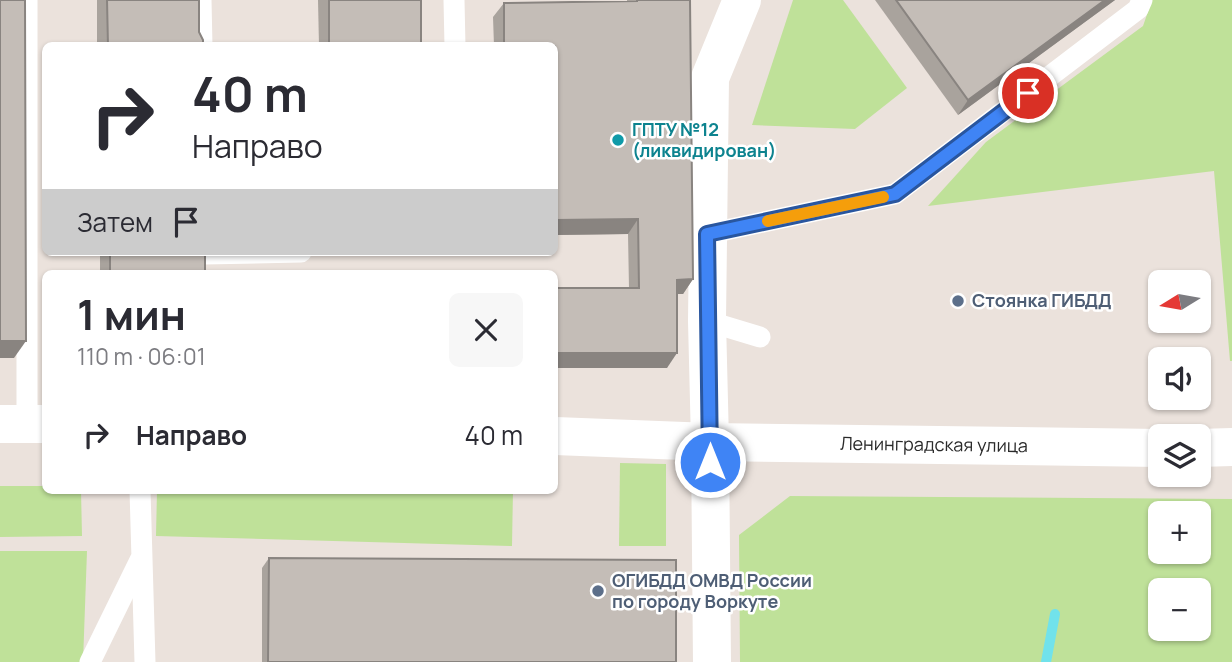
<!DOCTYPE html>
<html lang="ru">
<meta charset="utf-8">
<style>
:root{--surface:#fff;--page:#f7f7f7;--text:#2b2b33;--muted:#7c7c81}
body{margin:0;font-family:Manrope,sans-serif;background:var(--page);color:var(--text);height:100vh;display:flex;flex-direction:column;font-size:26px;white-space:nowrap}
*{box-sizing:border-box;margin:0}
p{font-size:23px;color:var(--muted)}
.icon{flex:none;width:38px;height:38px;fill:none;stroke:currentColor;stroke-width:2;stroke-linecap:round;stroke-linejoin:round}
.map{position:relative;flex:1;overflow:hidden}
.details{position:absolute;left:42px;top:270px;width:516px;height:224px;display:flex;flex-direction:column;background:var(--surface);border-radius:10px;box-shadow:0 2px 5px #0004}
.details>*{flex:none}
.banner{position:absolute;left:42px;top:42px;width:516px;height:214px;border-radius:10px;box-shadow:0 2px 5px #0004;background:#fff;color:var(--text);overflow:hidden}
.needle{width:46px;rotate:259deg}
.controls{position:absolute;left:1148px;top:270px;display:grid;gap:14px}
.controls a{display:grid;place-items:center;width:63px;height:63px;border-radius:10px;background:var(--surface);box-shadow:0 2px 5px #0004;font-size:35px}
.pin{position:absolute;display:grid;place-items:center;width:60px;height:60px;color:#fff;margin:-30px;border:4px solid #fff;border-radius:50%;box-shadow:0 2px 7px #0007}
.me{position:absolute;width:77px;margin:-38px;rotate:0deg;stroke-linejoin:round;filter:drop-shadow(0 0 5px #0008)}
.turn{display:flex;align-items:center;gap:24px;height:147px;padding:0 35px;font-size:32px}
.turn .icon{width:91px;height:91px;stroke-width:2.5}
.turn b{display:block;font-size:49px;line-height:60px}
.then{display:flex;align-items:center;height:66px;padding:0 35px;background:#0003;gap:14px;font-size:26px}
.round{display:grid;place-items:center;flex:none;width:74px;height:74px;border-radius:10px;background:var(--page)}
.overview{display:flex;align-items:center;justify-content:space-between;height:119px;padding:0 35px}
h1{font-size:42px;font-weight:700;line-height:52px}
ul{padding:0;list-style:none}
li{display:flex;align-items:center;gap:21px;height:91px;padding:0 35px}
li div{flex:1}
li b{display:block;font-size:26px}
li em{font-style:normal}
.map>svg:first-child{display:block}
.green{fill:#bfe199;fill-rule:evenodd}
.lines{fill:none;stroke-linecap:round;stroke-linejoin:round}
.stream{stroke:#71e2eb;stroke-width:10}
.service{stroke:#fff;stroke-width:21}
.tertiary{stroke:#fff;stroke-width:38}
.secondary{stroke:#fff;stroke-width:38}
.wall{fill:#a9a39d}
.shaded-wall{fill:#898480}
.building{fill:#c4bdb7;stroke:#898480;stroke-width:2}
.route-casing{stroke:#29569f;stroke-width:18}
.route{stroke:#3f84f5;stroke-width:12}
.slow{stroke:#f59e0b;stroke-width:12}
.culture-dot{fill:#0f9aa8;stroke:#fff;stroke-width:2.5}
.service-dot{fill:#5c6f8a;stroke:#fff;stroke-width:2.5}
.labels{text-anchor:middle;stroke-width:5;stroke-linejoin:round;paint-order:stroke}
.culture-label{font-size:18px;font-weight:bold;fill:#0d838f;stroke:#fff;text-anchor:start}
.service-label{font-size:18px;font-weight:bold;fill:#4e5e75;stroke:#fff;text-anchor:start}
.street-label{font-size:18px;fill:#2a2a2a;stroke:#fff}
</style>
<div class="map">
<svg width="1232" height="662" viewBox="0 0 1232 662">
<rect width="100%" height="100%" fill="#ebe2dc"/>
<g class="green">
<path d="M 793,0 L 843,0 L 907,88 L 855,129 L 752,125 Z"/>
<path d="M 1152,0 L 1232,0 L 1232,361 L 1230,361 L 1214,171 L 928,206 L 986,142 L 1143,26 Z"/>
<path d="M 620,463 L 666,464 L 666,546 L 619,546 Z"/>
<path d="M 0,486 L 45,486 L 46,490 L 81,490 L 82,536 L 0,537 Z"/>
<path d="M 157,490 L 513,490 L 512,546 L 156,536 Z"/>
<path d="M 790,496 L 1232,499 L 1232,662 L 740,662 L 739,535 ZM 1160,513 L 1199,513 L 1199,551 L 1160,551 ZM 1160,590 L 1199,590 L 1199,628 L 1160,628 Z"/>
<path d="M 0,551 L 87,551 L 83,662 L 0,662 Z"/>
</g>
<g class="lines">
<path class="stream" d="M 1046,662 L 1055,614"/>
<g class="service">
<path d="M 27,0 L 27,424"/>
<path d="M 201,0 L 202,46"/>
<path d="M 454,0 L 455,46"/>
<path d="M 707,234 L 895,194 L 1138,9 L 1142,0"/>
<path d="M 204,254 L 301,252"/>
<path d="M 707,321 L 760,337"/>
<path d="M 140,490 L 145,662"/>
<path d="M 90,662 L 140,560"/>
</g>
<g class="tertiary">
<path d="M 1199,448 L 1232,447"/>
<path id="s1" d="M 712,662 L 710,442 L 1160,448"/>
</g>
<g class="secondary">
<path d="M 0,424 L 46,424"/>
<path d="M 555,436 L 710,442 L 707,321 L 710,78 L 742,0"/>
</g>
</g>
<g class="wall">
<path d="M 97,0 L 199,0 L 199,32 L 203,46 L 97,46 Z"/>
<path d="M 318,0 L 421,0 L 421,46 L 319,46 Z"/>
<path d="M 627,0 L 690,0 L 693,279 L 683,294 L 677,294 L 667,368 L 629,288 L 628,234 L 555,235 L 555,46 L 494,46 L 493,17 L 504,3 L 627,1 Z"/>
<path d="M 875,0 L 1115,0 L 958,115 Z"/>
<rect x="100" y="252" width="105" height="21"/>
<path d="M 269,558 L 676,662 L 262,662 L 262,568 Z"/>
</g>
<g class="shaded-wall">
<path d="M 1105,0 L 1115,0 L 958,115 L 968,100 Z"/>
<path d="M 638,219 L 628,234 L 555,235 L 555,220 Z"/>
<path d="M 693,279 L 683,294 L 667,294 L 677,280 Z"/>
<path d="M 0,341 L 26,341 L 14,358 L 0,358 Z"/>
<path d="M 555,353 L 677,353 L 667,368 L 555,368 Z"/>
</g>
<g class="building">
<path d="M 0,0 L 25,0 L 26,341 L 0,341 Z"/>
<path d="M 107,0 L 199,0 L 199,32 L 203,40 L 203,46 L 108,46 Z"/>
<rect x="329" y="0" width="92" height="46"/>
<path d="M 637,0 L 690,0 L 693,279 L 677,280 L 677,353 L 555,353 L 555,288 L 639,288 L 638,219 L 555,220 L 555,46 L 504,46 L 504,3 L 637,1 Z"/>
<path d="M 896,0 L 1105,0 L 968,100 Z"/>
<rect x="110" y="252" width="95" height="21"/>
<path d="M 269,558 L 676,560 L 676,662 L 268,662 Z"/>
</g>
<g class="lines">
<g class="route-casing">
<path id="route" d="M 710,462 L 707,234 L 895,194 L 1028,93"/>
</g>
<use href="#route" class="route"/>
<path class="slow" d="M 768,221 L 883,197"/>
</g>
<circle class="culture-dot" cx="618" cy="140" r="7"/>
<g class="service-dot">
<circle cx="958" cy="301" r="7"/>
<circle cx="598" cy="591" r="7"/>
</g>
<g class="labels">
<g class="culture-label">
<text x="632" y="136">ГПТУ №12<tspan x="632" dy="21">(ликвидирован)</tspan></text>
</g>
<g class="service-label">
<text x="972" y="307">Стоянка ГИБДД</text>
<text x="612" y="587">ОГИБДД ОМВД России<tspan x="612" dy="21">по городу Воркуте</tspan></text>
</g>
<g class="street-label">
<text dy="6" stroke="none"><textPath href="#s1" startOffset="444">Ленинградская улица</textPath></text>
</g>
</g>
</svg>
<div class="controls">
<a><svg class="needle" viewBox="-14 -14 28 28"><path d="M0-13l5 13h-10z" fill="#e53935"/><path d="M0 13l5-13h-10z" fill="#7c7c81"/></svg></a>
<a><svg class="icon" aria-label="sound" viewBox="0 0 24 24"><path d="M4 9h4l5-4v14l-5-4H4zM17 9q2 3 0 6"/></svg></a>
<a><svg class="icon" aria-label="layers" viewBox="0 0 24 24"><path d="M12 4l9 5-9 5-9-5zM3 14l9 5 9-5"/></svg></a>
<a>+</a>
<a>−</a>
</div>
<div class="pin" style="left:1028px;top:93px;background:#d93025"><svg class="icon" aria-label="arrive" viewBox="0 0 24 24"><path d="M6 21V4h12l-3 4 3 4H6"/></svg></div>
<svg class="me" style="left:710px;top:462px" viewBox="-20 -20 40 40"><circle r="17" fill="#3f84f5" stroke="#fff" stroke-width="3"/><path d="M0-11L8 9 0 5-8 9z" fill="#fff"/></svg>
<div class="banner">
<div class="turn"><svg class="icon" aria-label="right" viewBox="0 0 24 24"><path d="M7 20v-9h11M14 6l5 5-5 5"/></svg><div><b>40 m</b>Направо</div></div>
<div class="then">Затем<svg class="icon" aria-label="arrive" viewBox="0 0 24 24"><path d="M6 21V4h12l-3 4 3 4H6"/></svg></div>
</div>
<section class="details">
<div class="overview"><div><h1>1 мин</h1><p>110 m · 06:01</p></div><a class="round"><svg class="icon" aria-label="close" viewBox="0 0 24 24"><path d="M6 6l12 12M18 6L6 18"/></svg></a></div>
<ul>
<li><svg class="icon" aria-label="right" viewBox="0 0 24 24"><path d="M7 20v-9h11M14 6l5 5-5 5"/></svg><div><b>Направо</b></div><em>40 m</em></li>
</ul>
</section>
</div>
